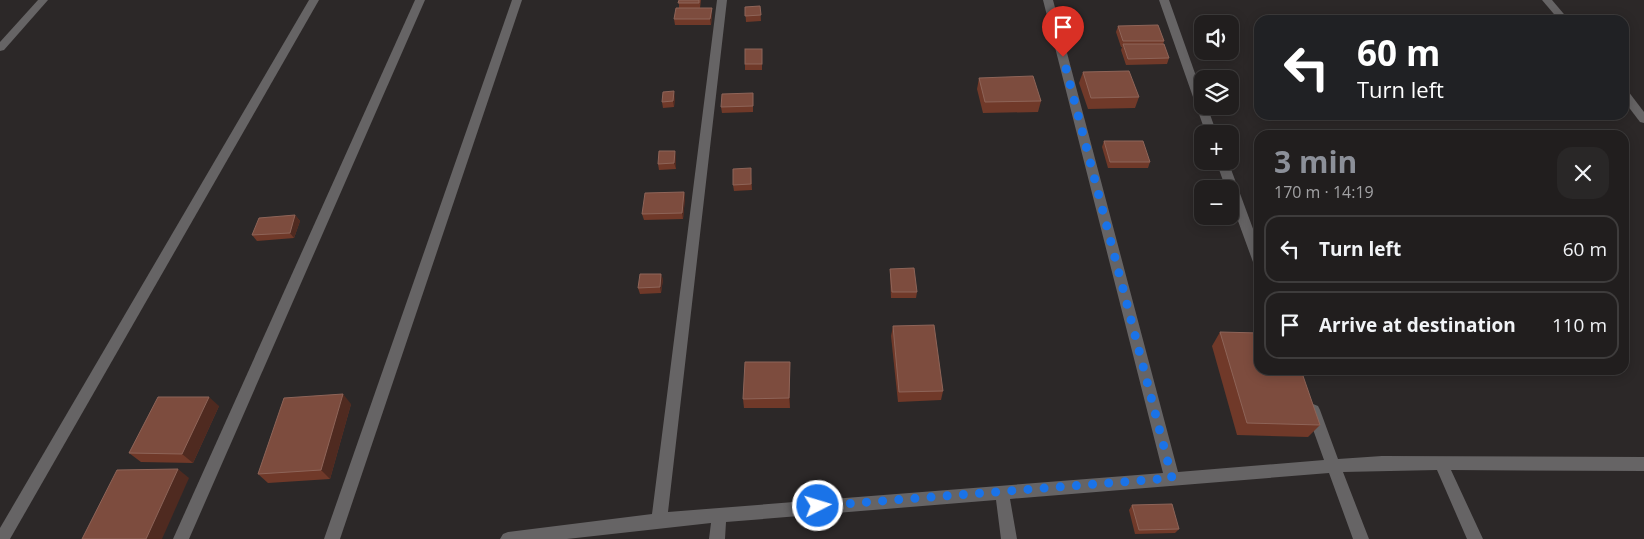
<!DOCTYPE html>
<meta charset="utf-8">
<style>
:root{--surface:#211e1e;--page:#292727;--text:#f1f3f6;--muted:#a2a2a4;--line:#3e3c3c;--accent:#8c9099}
body{margin:0;font-family:"Open Sans",sans-serif;background:var(--page);color:var(--text);height:100vh;display:flex;flex-direction:column;font-size:19px;white-space:nowrap}
*{box-sizing:border-box;margin:0}
p{font-size:16px;color:var(--muted)}
.icon{flex:none;width:28px;height:28px;fill:none;stroke:currentColor;stroke-width:2;stroke-linecap:round;stroke-linejoin:round}
.map{position:relative;flex:1;overflow:hidden}
.details{position:absolute;left:1254px;top:130px;width:375px;height:245px;display:flex;flex-direction:column;background:var(--surface);border-radius:15px;box-shadow:0 2px 12px #0003,0 0 0 1px var(--line)}
.details>*{flex:none}
.hud{position:absolute;left:1254px;top:15px;width:375px;height:105px;border-radius:15px;box-shadow:0 2px 12px #0003,0 0 0 1px var(--line);background:#202124;color:#fff;overflow:hidden}
.controls{position:absolute;left:1194px;top:15px;display:grid;gap:10px}
.controls a{display:grid;place-items:center;width:45px;height:45px;border-radius:10px;background:var(--surface);box-shadow:0 2px 12px #0003,0 0 0 1px var(--line);font-size:25px}
.pin{position:absolute;display:grid;place-items:center;width:42px;height:42px;color:#fff;margin:-51px -21px;border-radius:50% 50% 50% 0;rotate:-45deg;box-shadow:0 0 5px #0007}
.pin .icon{rotate:45deg}
.me{position:absolute;width:55px;margin:-28px;rotate:85deg;stroke-linejoin:round;filter:drop-shadow(0 0 4px #0008)}
.turn{display:flex;align-items:center;gap:18px;height:105px;padding:0 20px;font-size:22px}
.turn .icon{width:65px;height:65px;stroke-width:2.5}
.turn b{display:block;font-size:35px;line-height:42px}
.round{display:grid;place-items:center;flex:none;width:52px;height:52px;border-radius:15px;background:var(--page)}
.headline{display:flex;align-items:center;justify-content:space-between;height:85px;padding:0 20px}
h1{font-size:30px;font-weight:700;line-height:38px;color:var(--accent)}
ul{padding:0;list-style:none}
li{display:flex;align-items:center;gap:15px;height:68px;margin:0 10px 8px;padding:0 10px;border:2px solid var(--line);border-radius:15px}
li div{flex:1}
li b{display:block;font-size:19px}
li em{font-style:normal}
.map>svg:first-child{display:block}
.lines{fill:none;stroke-linecap:round;stroke-linejoin:round}
.minor{fill:#666465;fill-rule:evenodd}
.wall{fill:#703929}
.shaded-wall{fill:#4f2a20}
.building{fill:#7d4c3e;stroke:#8e6458}
.route{stroke:#1a73e8;stroke-width:9;stroke-dasharray:0 16.2}
</style>
<div class="map">
<svg width="1644" height="539" viewBox="0 0 1644 539">
<rect width="100%" height="100%" fill="#2c2828"/>
<g class="lines">
<g class="minor">
<path d="M 38,0 L 48,0 L 4,50 L 0,51 L 0,42 Z"/>
<path d="M 309,0 L 319,0 L 10,539 L 0,539 L 0,528 Z"/>
<path d="M 415,0 L 425,0 L 189,539 L 173,539 Z"/>
<path d="M 512,0 L 522,0 L 340,539 L 324,539 Z"/>
<path d="M 717,0 L 727,0 L 668,512 L 1163,473 L 1043,0 L 1053,0 L 1178,472 L 1324,460 L 1306,410 L 1308,406 L 1313,404 L 1318,406 L 1320,410 L 1338,459 L 1382,456 L 1644,457 L 1644,471 L 1451,470 L 1483,539 L 1467,539 L 1437,470 L 1343,472 L 1369,539 L 1353,539 L 1329,473 L 1010,499 L 1017,539 L 1001,539 L 996,500 L 726,522 L 725,539 L 709,539 L 711,523 L 567,539 L 500,539 L 503,534 L 508,532 L 652,514 Z"/>
<path d="M 1159,0 L 1169,0 L 1202,93 L 1202,106 L 1207,106 L 1217,134 L 1206,134 Z"/>
<path d="M 1542,0 L 1552,0 L 1569,20 L 1559,20 Z"/>
<path d="M 1624,91 L 1628,91 L 1644,112 L 1644,123 L 1640,122 L 1624,101 Z"/>
<path d="M 1216,161 L 1228,161 L 1259,245 L 1259,267 L 1255,265 L 1253,262 L 1230,199 L 1230,189 L 1226,189 Z"/>
</g>
</g>
<g class="wall">
<path d="M 679,0 L 701,0 L 700,8 L 712,14 L 711,25 L 675,25 L 674,19 L 679,8 Z"/>
<path d="M 760,6 L 761,21 L 746,22 L 745,7 Z"/>
<path d="M 1118,26 L 1164,41 L 1163,44 L 1169,58 L 1167,64 L 1126,65 L 1121,50 L 1122,47 L 1121,47 L 1116,32 Z"/>
<path d="M 762,49 L 762,70 L 745,70 L 745,64 Z"/>
<path d="M 1083,72 L 1139,97 L 1135,108 L 1088,109 L 1079,83 Z"/>
<path d="M 979,78 L 1041,101 L 1038,112 L 983,113 L 977,89 Z"/>
<path d="M 675,97 L 674,107 L 663,108 L 662,102 Z"/>
<path d="M 753,99 L 753,112 L 722,113 L 721,107 Z"/>
<path d="M 1104,141 L 1150,162 L 1148,168 L 1108,168 L 1102,147 Z"/>
<path d="M 676,156 L 676,169 L 659,170 L 658,164 Z"/>
<path d="M 751,174 L 752,190 L 734,191 L 733,185 Z"/>
<path d="M 684,192 L 685,198 L 683,219 L 644,220 L 642,214 Z"/>
<path d="M 295,215 L 300,221 L 294,238 L 257,241 L 252,235 Z"/>
<path d="M 890,269 L 917,292 L 916,298 L 891,298 L 890,275 Z"/>
<path d="M 663,279 L 661,293 L 640,294 L 638,288 Z"/>
<path d="M 893,326 L 943,391 L 941,400 L 898,402 L 891,336 Z"/>
<path d="M 1220,332 L 1320,425 L 1308,437 L 1237,435 L 1212,346 Z"/>
<path d="M 790,362 L 790,408 L 744,408 L 743,399 Z"/>
<path d="M 351,404 L 330,479 L 268,483 L 258,474 Z"/>
<path d="M 219,406 L 193,463 L 141,462 L 129,453 Z"/>
<path d="M 1132,505 L 1179,529 L 1175,533 L 1135,534 L 1129,510 Z"/>
</g>
<g class="shaded-wall">
<path d="M 712,8 L 712,14 L 711,25 L 710,19 Z"/>
<path d="M 674,91 L 675,97 L 674,107 L 673,101 Z"/>
<path d="M 675,151 L 676,156 L 676,169 L 674,163 Z"/>
<path d="M 684,192 L 685,198 L 683,219 L 682,213 Z"/>
<path d="M 295,215 L 300,221 L 294,238 L 290,233 Z"/>
<path d="M 661,274 L 663,279 L 661,293 L 660,287 Z"/>
<path d="M 790,362 L 790,408 L 789,398 Z"/>
<path d="M 343,394 L 351,404 L 330,479 L 321,470 Z"/>
<path d="M 209,397 L 219,406 L 193,463 L 182,454 Z"/>
<path d="M 178,469 L 189,478 L 162,539 L 146,539 Z"/>
</g>
<g class="building">
<path d="M 679,0 L 699,0 L 699,3 L 678,3 Z"/>
<path d="M 760,6 L 761,15 L 745,16 L 745,7 Z"/>
<path d="M 676,8 L 712,8 L 710,19 L 674,19 Z"/>
<path d="M 1158,25 L 1164,41 L 1123,41 L 1118,26 Z"/>
<path d="M 1123,44 L 1164,44 L 1169,58 L 1128,59 Z"/>
<rect x="745" y="49" width="17" height="15"/>
<path d="M 1129,71 L 1139,97 L 1091,98 L 1083,72 Z"/>
<path d="M 1033,76 L 1041,101 L 985,102 L 979,78 Z"/>
<path d="M 674,91 L 673,101 L 662,102 L 663,92 Z"/>
<path d="M 753,93 L 753,106 L 721,107 L 722,94 Z"/>
<path d="M 1104,141 L 1143,141 L 1150,162 L 1110,162 Z"/>
<path d="M 659,151 L 675,151 L 674,163 L 658,164 Z"/>
<path d="M 751,168 L 751,184 L 733,185 L 733,169 Z"/>
<path d="M 684,192 L 682,213 L 642,214 L 645,193 Z"/>
<path d="M 295,215 L 290,233 L 252,235 L 259,218 Z"/>
<path d="M 914,268 L 917,292 L 892,292 L 890,269 Z"/>
<path d="M 640,274 L 661,274 L 660,287 L 638,288 Z"/>
<path d="M 934,325 L 943,391 L 899,392 L 893,326 Z"/>
<path d="M 1220,332 L 1259,333 L 1259,370 L 1301,370 L 1320,425 L 1247,423 Z"/>
<path d="M 745,362 L 790,362 L 789,398 L 743,399 Z"/>
<path d="M 343,394 L 321,470 L 258,474 L 284,398 Z"/>
<path d="M 158,397 L 209,397 L 182,454 L 129,453 Z"/>
<path d="M 178,469 L 146,539 L 82,539 L 117,470 Z"/>
<path d="M 1172,504 L 1179,529 L 1139,530 L 1132,505 Z"/>
</g>
<g class="lines">
<path class="route" d="M 818,506 L 1172,478 L 1063,57"/>
</g>
</svg>
<div class="controls">
<a><svg class="icon" aria-label="sound" viewBox="0 0 24 24"><path d="M4 9h4l5-4v14l-5-4H4zM17 9q2 3 0 6"/></svg></a>
<a><svg class="icon" aria-label="layers" viewBox="0 0 24 24"><path d="M12 4l9 5-9 5-9-5zM3 14l9 5 9-5"/></svg></a>
<a>+</a>
<a>−</a>
</div>
<div class="pin" style="left:1063px;top:57px;background:#d93025"><svg class="icon" aria-label="arrive" viewBox="0 0 24 24"><path d="M6 21V4h12l-3 4 3 4H6"/></svg></div>
<svg class="me" style="left:818px;top:506px" viewBox="-20 -20 40 40"><circle r="17" fill="#1a73e8" stroke="#fff" stroke-width="3"/><path d="M0-11L8 9 0 5-8 9z" fill="#fff"/></svg>
<div class="hud">
<div class="turn"><svg class="icon" aria-label="left" viewBox="0 0 24 24"><path d="M17 20v-9H6M10 6l-5 5 5 5"/></svg><div><b>60 m</b>Turn left</div></div>
</div>
<section class="details">
<div class="headline"><div><h1>3 min</h1><p>170 m · 14:19</p></div><a class="round"><svg class="icon" aria-label="close" viewBox="0 0 24 24"><path d="M6 6l12 12M18 6L6 18"/></svg></a></div>
<ul>
<li><svg class="icon" aria-label="left" viewBox="0 0 24 24"><path d="M17 20v-9H6M10 6l-5 5 5 5"/></svg><div><b>Turn left</b></div><em>60 m</em></li>
<li><svg class="icon" aria-label="arrive" viewBox="0 0 24 24"><path d="M6 21V4h12l-3 4 3 4H6"/></svg><div><b>Arrive at destination</b></div><em>110 m</em></li>
</ul>
</section>
</div>
